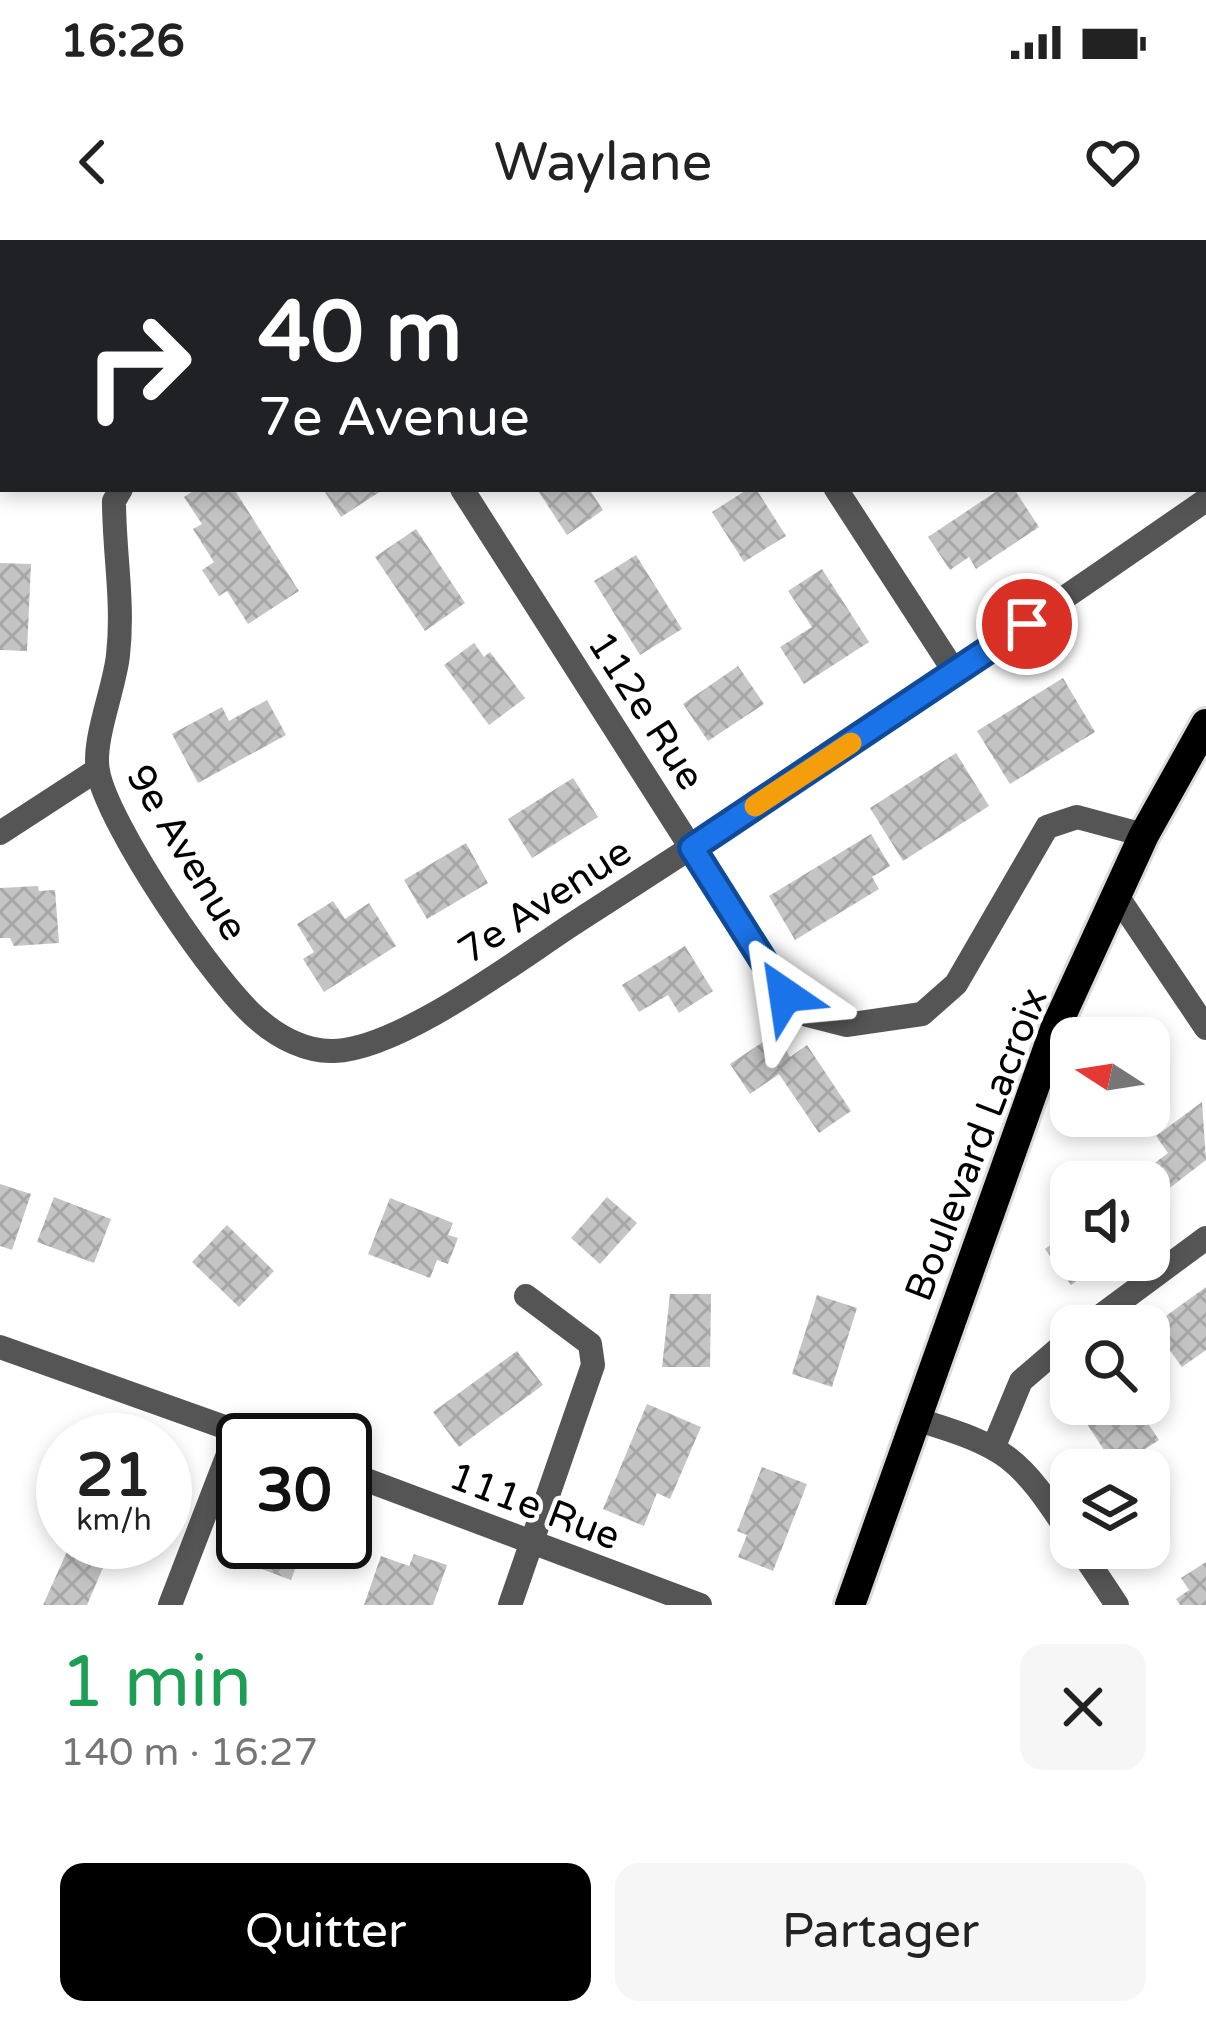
<!DOCTYPE html>
<html lang="fr">
<meta charset="utf-8">
<style>
:root{--surface:#fff;--page:#f6f6f6;--text:#222;--muted:#767676;--accent:#000}
body{margin:0;font-family:"Varela Round",sans-serif;background:var(--page);color:var(--text);height:100vh;display:flex;flex-direction:column;font-size:45px;white-space:nowrap}
*{box-sizing:border-box;margin:0}
p{font-size:39px;color:var(--muted)}
.icon{flex:none;width:66px;height:66px;fill:none;stroke:currentColor;stroke-width:2;stroke-linecap:round;stroke-linejoin:round}
.map{position:relative;height:1365px;overflow:hidden}
.drawer{display:flex;flex-direction:column;background:var(--surface);flex:1}
.drawer>*{flex:none}
.guide{position:absolute;left:0px;top:0px;width:1206px;height:252px;box-shadow:0 6px 18px #0003;background:#202124;color:#fff;overflow:hidden}
.needle{width:78px;rotate:282deg}
.fabs{position:absolute;left:1050px;top:777px;display:grid;gap:24px}
.fabs a{display:grid;place-items:center;width:120px;height:120px;border-radius:24px;background:var(--surface);box-shadow:0 6px 18px #0003;font-size:60px}
.speed{position:absolute;left:36px;top:1173px;display:flex;gap:24px;font-size:60px;font-weight:700;text-align:center}
.speed>*{display:grid;place-content:center;width:156px;height:156px;border-radius:50%;background:var(--surface);box-shadow:0 6px 18px #0003;line-height:1}
.speed small{font-size:30px;font-weight:400}
.speed .limit{border:6px solid #111;border-radius:18px;background:#fff;color:#111}
.pin{position:absolute;display:grid;place-items:center;width:102px;height:102px;color:#fff;margin:-51px;border:6px solid #fff;border-radius:50%;box-shadow:0 3px 12px #0007}
.me{position:absolute;width:132px;margin:-66px;rotate:328deg;stroke-linejoin:round;filter:drop-shadow(0 0 9px #0008)}
.turn{display:flex;align-items:center;gap:42px;height:252px;padding:0 60px;font-size:54px}
.turn .icon{width:156px;height:156px;stroke-width:2.5}
.turn b{display:block;font-size:84px;line-height:102px}
.round{display:grid;place-items:center;flex:none;width:126px;height:126px;border-radius:24px;background:var(--page)}
.overview{display:flex;align-items:center;justify-content:space-between;height:204px;padding:0 60px}
h1{font-size:72px;font-weight:600;line-height:90px;color:#1e9e55}
.cta{display:flex;gap:24px;margin-top:auto;padding:24px 60px}
.cta a{flex:1;height:138px;border-radius:24px;background:var(--accent);color:#fff;font-size:48px;font-weight:600;line-height:138px;text-align:center}
.cta a+a{background:var(--page);color:var(--text)}
.status{display:flex;justify-content:space-between;align-items:center;height:84px;padding:0 60px;background:var(--surface);direction:ltr}
.status svg{height:33px;fill:currentColor}
header{display:flex;justify-content:space-between;align-items:center;height:156px;padding:0 60px;background:var(--surface);font-size:54px;font-weight:600}
.map>svg:first-child{display:block}
.building{fill:url(#building-cross-hatch)}
.lines{fill:none;stroke-linecap:round;stroke-linejoin:round}
.primary-casing{stroke:#dbdbdb;stroke-width:36}
.street{stroke:#555;stroke-width:24}
.primary{stroke:#000;stroke-width:30}
.route-casing{stroke:#114b97;stroke-width:30}
.route{stroke:#1a73e8;stroke-width:21}
.slow{stroke:#f59e0b;stroke-width:21}
.labels{text-anchor:middle;stroke-width:9;stroke-linejoin:round;paint-order:stroke}
.street-label{font-size:39px;fill:#000;stroke:#fff}
</style>
<div class="status"><b>16:26</b><svg viewBox="0 0 49 12"><path d="M0 12V9h3v3zM5 12V6h3v6zM10 12V3h3v9zM15 12V0h3v12zM26 1h20v11H26zM47 4h2v5h-2z"/></svg></div>
<header><svg class="icon" aria-label="back" viewBox="0 0 24 24"><path d="M15 5l-7 7 7 7"/></svg>Waylane<svg class="icon" aria-label="heart" viewBox="0 0 24 24"><path d="M12 20l-8-8c-3-5 5-10 8-4 3-6 11-1 8 4z"/></svg></header>
<div class="map">
<svg width="1206" height="1365" viewBox="0 0 1206 1365">
<defs>
<pattern id="building-cross-hatch" width="8" height="8" patternUnits="userSpaceOnUse" patternTransform="scale(3)"><rect width="8" height="8" fill="#c4c4c4"/><path d="M0 0l8 8M0 8l8-8" fill="none" stroke="#a7a7a7"/></pattern>
</defs>
<rect width="100%" height="100%" fill="#fff"/>
<g class="building">
<path d="M 196,249 L 234,249 L 299,351 L 248,384 L 227,351 L 219,356 L 202,330 L 214,322 L 193,289 L 202,284 L 184,257 Z"/>
<path d="M 323,249 L 384,249 L 341,277 Z"/>
<path d="M 537,249 L 589,249 L 603,270 L 567,295 Z"/>
<path d="M 748,249 L 756,249 L 786,296 L 744,322 L 712,272 Z"/>
<path d="M 1000,249 L 1014,249 L 1039,287 L 976,329 L 969,317 L 950,330 L 928,297 Z"/>
<path d="M 416,289 L 465,363 L 425,391 L 375,317 Z"/>
<path d="M 636,315 L 682,389 L 640,415 L 594,341 Z"/>
<path d="M 0,323 L 31,324 L 27,411 L 0,410 Z"/>
<path d="M 822,329 L 869,402 L 804,444 L 780,407 L 812,387 L 788,351 Z"/>
<path d="M 474,403 L 484,417 L 490,412 L 525,458 L 489,485 L 444,425 Z"/>
<path d="M 738,426 L 764,464 L 708,501 L 683,464 Z"/>
<path d="M 1063,438 L 1095,492 L 1010,544 L 977,491 Z"/>
<path d="M 267,460 L 286,495 L 198,543 L 172,494 L 222,467 L 229,481 Z"/>
<path d="M 956,513 L 989,566 L 903,621 L 870,568 Z"/>
<path d="M 573,538 L 598,577 L 532,618 L 508,579 Z"/>
<path d="M 871,594 L 890,626 L 872,637 L 879,649 L 795,700 L 769,656 Z"/>
<path d="M 466,603 L 488,643 L 427,679 L 404,640 Z"/>
<path d="M 38,646 L 39,651 L 55,650 L 59,703 L 14,706 L 10,698 L 0,698 L 0,648 Z"/>
<path d="M 333,661 L 345,679 L 369,663 L 396,706 L 324,752 L 303,719 L 314,712 L 297,684 Z"/>
<path d="M 685,706 L 713,751 L 679,773 L 668,755 L 639,772 L 622,745 Z"/>
<path d="M 775,794 L 790,817 L 807,805 L 851,871 L 819,893 L 779,834 L 750,854 L 730,824 Z"/>
<path d="M 1202,862 L 1206,920 L 1158,957 L 1140,934 L 1168,913 L 1156,896 Z"/>
<path d="M 0,944 L 31,954 L 12,1010 L 0,1006 Z"/>
<path d="M 54,957 L 111,979 L 94,1023 L 37,1002 Z"/>
<path d="M 607,957 L 637,983 L 600,1024 L 571,998 Z"/>
<path d="M 390,958 L 453,983 L 448,995 L 458,998 L 448,1024 L 437,1020 L 430,1038 L 368,1014 Z"/>
<path d="M 227,985 L 274,1031 L 239,1067 L 192,1022 Z"/>
<path d="M 1071,990 L 1071,1020 L 1106,1020 L 1071,1045 L 1045,1009 Z"/>
<path d="M 1206,1047 L 1206,1110 L 1182,1127 L 1152,1086 Z"/>
<path d="M 670,1054 L 711,1054 L 710,1127 L 662,1127 Z"/>
<path d="M 817,1055 L 857,1068 L 832,1147 L 792,1134 Z"/>
<path d="M 517,1111 L 543,1145 L 459,1207 L 433,1172 Z"/>
<path d="M 647,1164 L 701,1187 L 670,1259 L 657,1253 L 644,1286 L 603,1269 Z"/>
<path d="M 1104,1164 L 1135,1164 L 1159,1200 L 1116,1228 L 1083,1178 Z"/>
<path d="M 762,1227 L 807,1244 L 773,1331 L 738,1317 L 747,1295 L 737,1291 Z"/>
<path d="M 262,1302 L 305,1302 L 291,1340 L 253,1326 Z"/>
<path d="M 69,1307 L 105,1323 L 87,1365 L 43,1365 Z"/>
<path d="M 414,1314 L 447,1325 L 433,1365 L 364,1365 L 381,1316 L 409,1326 Z"/>
<path d="M 1206,1322 L 1206,1365 L 1180,1365 L 1176,1359 L 1189,1350 L 1181,1338 Z"/>
</g>
<g class="lines">
<g class="primary-casing">
<path id="primary" d="M 850,1365 L 1055,789 L 1144,595 L 1206,484"/>
</g>
<g class="street">
<path d="M 674,0 L 676,3"/>
<path d="M 455,3 L 460,0"/>
<path d="M 121,249 L 114,261 C 114,313 124,362 118,415 C 115,447 92,501 98,531 C 107,584 217,747 260,781 C 280,798 307,812 334,811 C 401,809 520,718 579,680 C 791,544 999,404 1206,260"/>
<path d="M 462,249 L 785,755 L 807,775 L 846,785 L 922,774 L 956,744 L 1047,587 L 1077,577 L 1144,595"/>
<path d="M 836,249 L 956,434"/>
<path d="M 0,593 L 97,530"/>
<path d="M 1117,656 L 1206,788"/>
<path d="M 1087,1086 L 1206,998"/>
<path d="M 0,1107 L 261,1200"/>
<path d="M 915,1179 C 1008,1207 1018,1216 1071,1296"/>
<path d="M 994,1206 L 1021,1141 L 1071,1098"/>
<path d="M 345,1232 L 700,1365"/>
<path d="M 1079,1308 L 1117,1365"/>
<path d="M 170,1365 L 237,1191"/>
<path d="M 510,1365 L 593,1125 L 590,1104 L 526,1056"/>
</g>
<use href="#primary" class="primary"/>
</g>
<g class="lines">
<g class="route-casing">
<path id="route" d="M 785,755 L 692,608 L 1027,384"/>
</g>
<use href="#route" class="route"/>
<path class="slow" d="M 755,566 L 851,503"/>
</g>
<g class="labels">
<g class="street-label">
<text transform="translate(647 470) rotate(57)" y="14">112e Rue</text>
<text transform="translate(188 612) rotate(59)" y="14">9e Avenue</text>
<text transform="translate(544 660) rotate(-33)" y="14">7e Avenue</text>
<text transform="translate(975 904) rotate(-69)" y="14">Boulevard Lacroix</text>
<text transform="translate(535 1265) rotate(21)" y="14">111e Rue</text>
</g>
</g>
</svg>
<div class="fabs">
<a><svg class="needle" viewBox="-14 -14 28 28"><path d="M0-13l5 13h-10z" fill="#e53935"/><path d="M0 13l5-13h-10z" fill="#767676"/></svg></a>
<a><svg class="icon" aria-label="sound" viewBox="0 0 24 24"><path d="M4 9h4l5-4v14l-5-4H4zM17 9q2 3 0 6"/></svg></a>
<a><svg class="icon" aria-label="search" viewBox="0 0 24 24"><circle cx="10" cy="10" r="6"/><path d="M15 15l6 6"/></svg></a>
<a><svg class="icon" aria-label="layers" viewBox="0 0 24 24"><path d="M12 4l9 5-9 5-9-5zM3 14l9 5 9-5"/></svg></a>
</div>
<div class="speed"><div>21<small>km/h</small></div><div class="limit">30</div></div>
<div class="pin" style="left:1027px;top:384px;background:#d93025"><svg class="icon" aria-label="arrive" viewBox="0 0 24 24"><path d="M6 21V4h12l-3 4 3 4H6"/></svg></div>
<svg class="me" style="left:785px;top:755px" viewBox="-20 -20 40 40"><path d="M0-17L14 15 0 8-14 15z" fill="#1a73e8" stroke="#fff" stroke-width="4"/></svg>
<div class="guide">
<div class="turn"><svg class="icon" aria-label="right" viewBox="0 0 24 24"><path d="M7 20v-9h11M14 6l5 5-5 5"/></svg><div><b>40 m</b>7e Avenue</div></div>
</div>
</div>
<section class="drawer">
<div class="overview"><div><h1>1 min</h1><p>140 m · 16:27</p></div><a class="round"><svg class="icon" aria-label="close" viewBox="0 0 24 24"><path d="M6 6l12 12M18 6L6 18"/></svg></a></div>
<div class="cta"><a>Quitter</a><a>Partager</a></div>
</section>
